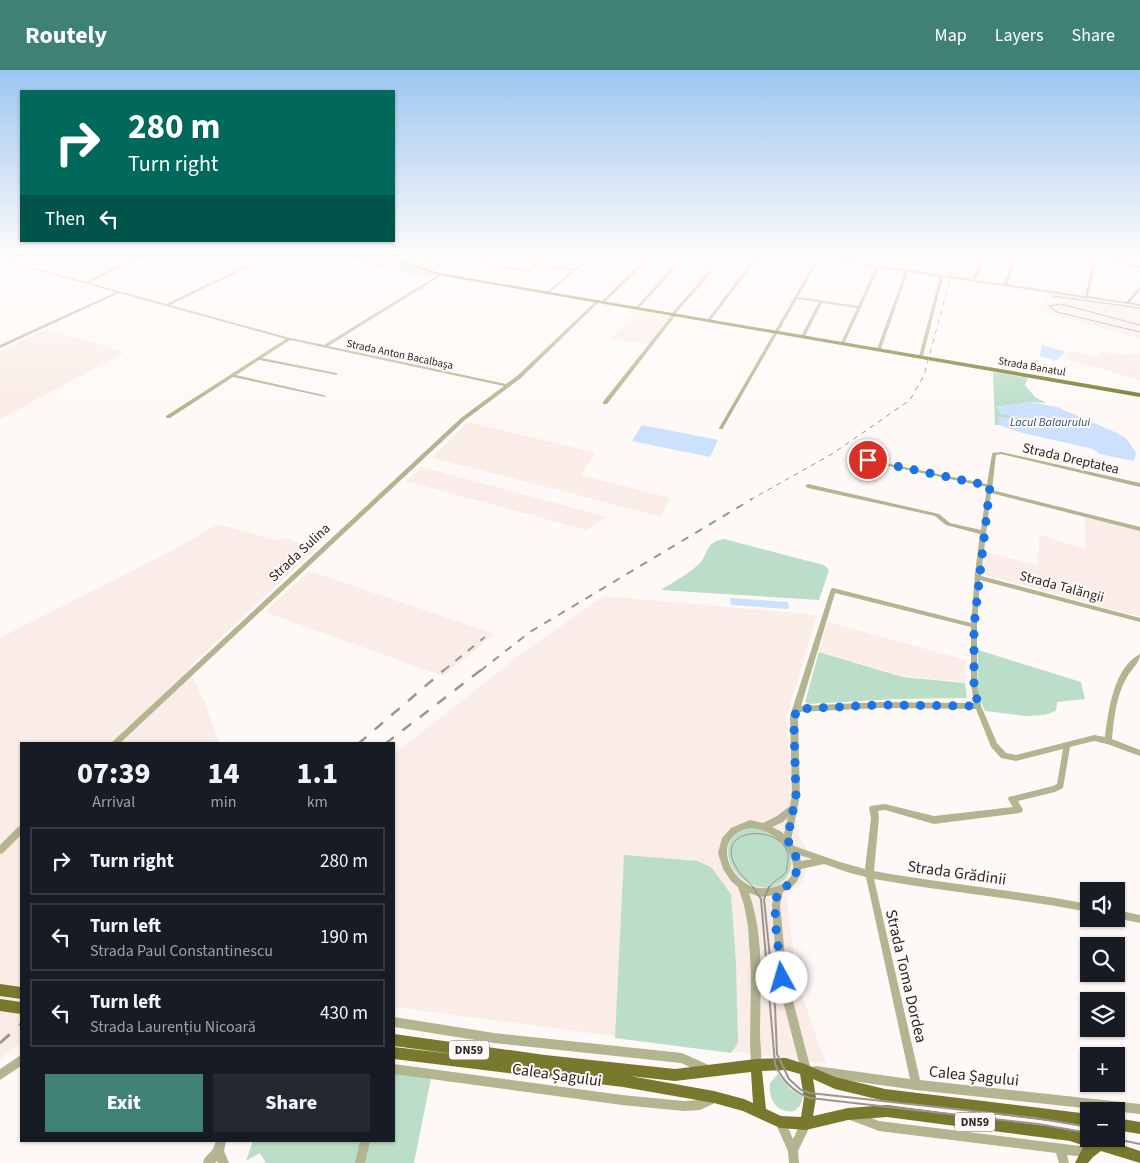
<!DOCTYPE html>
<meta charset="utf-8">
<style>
:root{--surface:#171b24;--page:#242831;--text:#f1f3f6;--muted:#9ea1a6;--line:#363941;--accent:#3f8275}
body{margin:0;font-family:"Source Sans 3",sans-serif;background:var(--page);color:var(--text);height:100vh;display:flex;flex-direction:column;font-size:19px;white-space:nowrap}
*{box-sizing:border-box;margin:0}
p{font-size:16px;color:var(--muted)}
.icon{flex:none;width:28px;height:28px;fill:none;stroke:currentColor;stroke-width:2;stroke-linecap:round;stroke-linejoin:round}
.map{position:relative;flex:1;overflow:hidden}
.details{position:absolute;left:20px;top:672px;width:375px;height:400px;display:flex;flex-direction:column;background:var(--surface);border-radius:0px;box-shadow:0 1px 4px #0004}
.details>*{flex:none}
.top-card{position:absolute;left:20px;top:20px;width:375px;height:152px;border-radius:0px;box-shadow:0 1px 4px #0004;background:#00695c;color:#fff;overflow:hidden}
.tools{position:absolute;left:1080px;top:812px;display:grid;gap:10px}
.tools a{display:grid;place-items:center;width:45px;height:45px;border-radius:0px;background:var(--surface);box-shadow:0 1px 4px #0004;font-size:25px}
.pin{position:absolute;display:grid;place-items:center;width:42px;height:42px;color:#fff;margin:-21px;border:2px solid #fff;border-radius:50%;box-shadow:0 1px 5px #0007}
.me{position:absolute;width:55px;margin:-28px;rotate:354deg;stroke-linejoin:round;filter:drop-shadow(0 0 4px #0008)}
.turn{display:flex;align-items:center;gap:18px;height:105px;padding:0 25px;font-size:22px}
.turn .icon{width:65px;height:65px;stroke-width:2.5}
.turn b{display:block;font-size:35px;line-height:42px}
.then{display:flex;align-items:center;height:48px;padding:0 25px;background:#0003;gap:10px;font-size:19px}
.eta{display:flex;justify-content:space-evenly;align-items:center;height:85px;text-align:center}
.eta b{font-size:30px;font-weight:800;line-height:35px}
.primary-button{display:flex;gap:10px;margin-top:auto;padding:10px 25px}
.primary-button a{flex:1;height:58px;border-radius:0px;background:var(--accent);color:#fff;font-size:20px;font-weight:800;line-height:58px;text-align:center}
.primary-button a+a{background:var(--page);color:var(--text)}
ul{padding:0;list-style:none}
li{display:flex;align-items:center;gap:15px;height:68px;margin:0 10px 8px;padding:0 15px;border:2px solid var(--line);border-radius:0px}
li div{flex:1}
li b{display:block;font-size:19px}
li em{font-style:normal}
header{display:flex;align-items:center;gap:30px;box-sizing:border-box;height:70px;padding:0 25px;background:var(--accent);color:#fff}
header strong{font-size:24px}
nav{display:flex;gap:28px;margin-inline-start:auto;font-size:18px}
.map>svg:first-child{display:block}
.built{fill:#faece6}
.green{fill:#badec7}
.water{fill:#cbe1fd}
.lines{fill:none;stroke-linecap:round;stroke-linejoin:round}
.ferry{stroke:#2b4f7c;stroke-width:1;stroke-dasharray:4 3;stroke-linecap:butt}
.minor{fill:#b2b58f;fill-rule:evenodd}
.major{fill:#78792d;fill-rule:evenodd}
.tram-far1{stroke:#9c9592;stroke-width:1}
.tram{stroke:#9c9592;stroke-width:2}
.rail-far3{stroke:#9c9592;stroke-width:1;stroke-dasharray:5 5;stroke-linecap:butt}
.rail-far2{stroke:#9c9592;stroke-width:2;stroke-dasharray:8 8;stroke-linecap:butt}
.rail-far1{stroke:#9c9592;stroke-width:2.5;stroke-dasharray:11 11;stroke-linecap:butt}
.rail{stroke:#9c9592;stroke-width:3;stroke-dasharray:13 13;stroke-linecap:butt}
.route{stroke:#1a73e8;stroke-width:9;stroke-dasharray:0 16.2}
.labels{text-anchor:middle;stroke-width:4;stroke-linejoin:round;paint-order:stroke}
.far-street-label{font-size:11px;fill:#302723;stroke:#fef9f7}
.far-water-label{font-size:12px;font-style:italic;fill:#2b4f7c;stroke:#fef9f7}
.shield{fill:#fef9f7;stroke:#6e6663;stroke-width:1}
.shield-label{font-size:12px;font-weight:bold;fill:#302723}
.street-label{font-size:14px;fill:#302723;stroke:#fef9f7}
.near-street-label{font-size:16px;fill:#302723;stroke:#fef9f7}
</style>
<header>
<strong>Routely</strong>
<nav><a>Map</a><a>Layers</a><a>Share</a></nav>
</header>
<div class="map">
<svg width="1140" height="1093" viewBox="0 0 1140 1093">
<rect width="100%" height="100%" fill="#fef9f7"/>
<g class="built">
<path d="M 1050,224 L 1140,237 L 1140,269 L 1037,240 Z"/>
<path d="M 638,239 L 672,245 L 649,274 L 611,270 Z"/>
<path d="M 47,259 L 125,282 L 0,349 L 0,281 Z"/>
<path d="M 1070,281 L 1096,287 L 1102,282 L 1120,285 L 1140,284 L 1140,310 L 1063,288 Z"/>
<path d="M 468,352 L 596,383 L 580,405 L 670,428 L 660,446 L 432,388 Z"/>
<path d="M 422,397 L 606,447 L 586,460 L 406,411 Z"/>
<path d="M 1085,447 L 1140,461 L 1140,547 L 983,504 L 986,482 L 1037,495 L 1040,465 L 1085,479 Z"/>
<path d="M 218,454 L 278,471 L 284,468 L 317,478 L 188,598 L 204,631 L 220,674 L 21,674 L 21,973 L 0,989 L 0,568 L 177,478 Z"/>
<path d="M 309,501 L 495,564 L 443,606 L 265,542 Z"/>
<path d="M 604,526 L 817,545 L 786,648 L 797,760 L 809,786 L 803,811 L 787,825 L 796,908 L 826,994 L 394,937 L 394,684 L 525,581 Z"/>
<path d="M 828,552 L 966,590 L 965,612 L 903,606 L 819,581 Z"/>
</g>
<g class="green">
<path d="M 368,188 L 388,188 L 393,190 L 386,193 L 391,195 L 401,192 L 435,204 L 430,207 L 359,193 Z"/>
<path d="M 993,302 L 1028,308 L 1025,315 L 1035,327 L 1046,333 L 1031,332 L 996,337 L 1016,347 L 1030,348 L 1034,352 L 999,347 L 999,355 L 995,355 Z"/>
<path d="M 724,469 L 824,495 L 829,500 L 819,530 L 661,520 C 673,512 687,505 698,495 C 709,485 704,472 724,469 Z"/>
<path d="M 978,580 L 1081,612 L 1085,629 L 1057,632 L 1056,641 L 1044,645 L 1026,646 L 985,641 L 977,623 Z"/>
<path d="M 819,582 L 903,607 L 965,613 L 967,628 L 895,629 L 808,634 L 805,632 Z"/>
<path d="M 752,758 C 764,759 774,764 783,772 C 797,785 793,809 775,816 C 736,828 704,765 752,758 Z"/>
<path d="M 624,785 L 697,791 L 711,797 L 731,824 L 736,893 L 738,973 L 731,983 L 615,968 Z"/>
<path d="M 394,999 L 432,1003 L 414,1093 L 266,1093 L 260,1083 L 246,1091 L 253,1071 L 394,1071 Z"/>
<path d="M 778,1004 L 790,1019 L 803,1027 L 800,1036 L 794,1041 C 777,1044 768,1029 770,1013 Z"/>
</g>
<g class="water">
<path d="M 1042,275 L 1066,282 L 1056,291 L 1040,286 Z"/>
<path d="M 1031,332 L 1057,337 L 1117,363 L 1126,368 L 1136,383 L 1134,391 L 1099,384 L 1093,379 L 1019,362 L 999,355 L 998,347 L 1034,352 L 1030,348 L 1000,344 L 996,337 Z"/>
<path d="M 642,355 L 718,370 L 710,387 L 632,371 Z"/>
<path d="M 730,528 L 788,532 L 789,539 L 731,535 Z"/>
</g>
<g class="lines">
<path class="ferry" d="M 1126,188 L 1140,191"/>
<g class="minor">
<path d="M 0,188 L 86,212 L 134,188 L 139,188 L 89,213 L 166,234 L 262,188 L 267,188 L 170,235 L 290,268 L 324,275 L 441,203 L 443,203 L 443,205 L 328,276 L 506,314 L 517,306 L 597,230 L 600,231 L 521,308 L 465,350 L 119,674 L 110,674 L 461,348 L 504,316 L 290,270 L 262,288 L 336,303 L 337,303 L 337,305 L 259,290 L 236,305 L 323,325 L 325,326 L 325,327 L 233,307 L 170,348 L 166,348 L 166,346 L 286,269 L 119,223 L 0,278 L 0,275 L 116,222 L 0,190 Z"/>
<path d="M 430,188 L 434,188 L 419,198 L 417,198 L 417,196 Z"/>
<path d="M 450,188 L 458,188 L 529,200 L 535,195 L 528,188 L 532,188 L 537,193 L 542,188 L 546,188 L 540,194 L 574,199 L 587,188 L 591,188 L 549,223 L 547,222 L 548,221 L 572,201 L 538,195 L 530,202 Z"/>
<path d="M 646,188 L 650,188 L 604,233 L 602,233 L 602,231 Z"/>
<path d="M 681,188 L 685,188 L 638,239 L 636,239 L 636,237 Z"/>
<path d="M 754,188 L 758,188 L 710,251 L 708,251 L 708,249 Z"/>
<path d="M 817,188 L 827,188 L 972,209 L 982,188 L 986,188 L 975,210 L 1004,214 L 1013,188 L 1017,188 L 1007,214 L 1085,226 L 1094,188 L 1102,188 L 1140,196 L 1140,198 L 1097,189 L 1088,226 L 1126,232 L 1140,217 L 1140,220 L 1130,232 L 1140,234 L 1140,236 L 1088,228 L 1086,229 L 1084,228 L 943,207 L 923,286 L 921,287 L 919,286 L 940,207 L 908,202 L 881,279 L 879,280 L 877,279 L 905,202 L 879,198 L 844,274 L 841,273 L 857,238 L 822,233 L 805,266 L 803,267 L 801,266 L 819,232 L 797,229 L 723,358 L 723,359 L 719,359 L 719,358 ZM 820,189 L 876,197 L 858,236 L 798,227 Z"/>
<path d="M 710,200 L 713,201 L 676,243 L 676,245 L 607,334 L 603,334 L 603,332 L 672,245 L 671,244 L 672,243 Z"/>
<path d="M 1001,382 L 1140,413 L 1140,417 L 1001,384 L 996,385 L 992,420 L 1140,457 L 1140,461 L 991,423 L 981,506 L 1140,548 L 1140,552 L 980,510 L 977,556 L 977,614 L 981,636 L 997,673 L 1006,683 L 1016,685 L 1094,665 L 1105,667 C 1108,641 1114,597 1140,584 C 1140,593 1132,598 1127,607 C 1116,626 1114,648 1112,669 L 1140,680 L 1140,686 L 1107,674 L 1094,671 L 1070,677 L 1063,718 L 1055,722 L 1018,731 L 1023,740 L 1022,742 L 1019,743 L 934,754 L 885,740 L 878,741 L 879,748 L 874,801 C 945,814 1017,820 1089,834 L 1089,842 C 1018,828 945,822 874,809 L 920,1010 L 1140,1034 L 1140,1044 L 916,1020 L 816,1006 L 812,1005 L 811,1001 L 812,997 L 816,996 L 910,1009 L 866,807 L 850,803 L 824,794 L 801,799 C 800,811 793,817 783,822 L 780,835 L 787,908 L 811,1000 L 810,1004 L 806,1005 L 802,1004 L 801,1000 L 777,908 L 772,835 L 774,825 L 761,827 L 749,823 C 765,868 760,917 760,964 C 760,974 763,990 760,999 L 756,1000 L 752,999 L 751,995 L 750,974 L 751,903 L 748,856 L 744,835 L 738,817 L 731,811 L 723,799 L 718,783 L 722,768 L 731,758 L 750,750 L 763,753 L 777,746 L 790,736 L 792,725 L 790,646 L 831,519 L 833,518 L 971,553 L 975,503 L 980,464 L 946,455 L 935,446 L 808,418 L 805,416 L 808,414 L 939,444 L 950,453 L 981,460 L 987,417 L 851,388 L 849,387 L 851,386 L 987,414 L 992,384 L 992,383 ZM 835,523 L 971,557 L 971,614 L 974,633 L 879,632 L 801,636 ZM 879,638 L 976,639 L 991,677 L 1001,688 L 1016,691 L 1063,679 L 1057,714 L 1053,716 L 1009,727 L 1008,729 L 1013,737 L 934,746 L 885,734 L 870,736 L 869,738 L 871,748 L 865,799 L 840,792 L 794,776 L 791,770 L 800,725 L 798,646 L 799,642 ZM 788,747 L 784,764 L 780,761 L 772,757 L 783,752 ZM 750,758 C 759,759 768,761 775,767 C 789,777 804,803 782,814 C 772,819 759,820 749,815 C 731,806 717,778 736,764 C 739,761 746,759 750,758 ZM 799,785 L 812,789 L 801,791 Z"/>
<path d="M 21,756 L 21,765 L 3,783 L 0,784 L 0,775 L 18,757 Z"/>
<path d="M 1116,840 L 1140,845 L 1140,853 L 1116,848 Z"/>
<path d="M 394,947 L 494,963 L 682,983 L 711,996 L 712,1000 L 711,1004 L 707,1005 L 681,993 L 494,973 L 394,957 Z"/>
<path d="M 21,985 L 21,996 L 0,1010 L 0,999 Z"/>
<path d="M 394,994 L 622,1025 L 684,1031 L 699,1030 L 713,1023 L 717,1024 L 718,1028 L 717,1032 L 700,1040 L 684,1041 L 622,1035 L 394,1004 Z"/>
<path d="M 854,1041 L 879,1051 L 1088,1077 L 1092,1078 L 1093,1082 L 1092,1086 L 1088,1087 L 1067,1085 L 1069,1093 L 1059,1093 L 1056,1083 L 879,1061 L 850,1050 L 849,1046 L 850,1042 Z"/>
<path d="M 780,1047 L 784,1048 L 793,1069 L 802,1050 L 806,1049 L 810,1050 L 811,1054 L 798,1081 L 799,1093 L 789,1093 L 788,1081 L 775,1052 L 776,1048 Z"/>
<path d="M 216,1071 L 226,1071 L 224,1081 L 229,1093 L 218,1093 L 217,1091 L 215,1093 L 203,1093 L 204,1089 L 213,1079 Z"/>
<path d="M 360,1071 L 370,1071 L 365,1093 L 355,1093 Z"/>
</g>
<g class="major">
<path d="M 391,188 L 397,188 L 439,203 L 1140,323 L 1140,327 L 438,205 Z"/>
<path d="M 0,914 L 21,917 L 21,929 L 0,926 Z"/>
<path d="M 0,929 L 21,932 L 21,944 L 0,941 Z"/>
<path d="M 394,964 L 545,985 L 675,999 L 756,989 L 786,988 L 805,994 L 835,1007 L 885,1019 L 1089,1044 L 1089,1056 L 885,1031 L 835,1019 L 813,1009 L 816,1028 L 813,1046 L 848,1038 L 887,1035 L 1070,1059 L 1089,1065 L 1089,1069 L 1104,1069 L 1140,1081 L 1140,1093 L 1101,1081 L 1093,1087 L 1088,1093 L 1075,1093 L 1083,1077 L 1085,1076 L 1070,1071 L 887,1047 L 848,1050 L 806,1060 L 780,1058 L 743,1041 L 714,1033 L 623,1017 L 394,989 L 394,977 L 462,985 L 394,976 ZM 786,1000 L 800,1004 L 804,1028 L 801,1047 L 781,1046 L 766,1039 L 762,1001 ZM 751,1002 L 753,1033 L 744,1029 L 714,1021 L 630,1006 L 675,1011 Z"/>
<path d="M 1116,1048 L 1140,1052 L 1140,1064 L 1116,1060 Z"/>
</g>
<g class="tram-far1">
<path d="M 1053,226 L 1140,238"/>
<path d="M 1140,255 L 1061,234 L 1049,236 L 1057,242 L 1140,262"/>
<path d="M 754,818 C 748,811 740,805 736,797 C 711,753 792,754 788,791 C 787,794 787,800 786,802 C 781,809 772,811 769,818"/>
</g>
<g class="tram">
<path d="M 753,817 L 761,829 L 775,994 C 782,1010 793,1022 810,1028 L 1038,1054 L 1089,1063"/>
<path d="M 769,817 L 764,829 L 775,937 L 777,984 L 789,1009 L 801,1020 L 810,1023 L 1035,1048 L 1089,1057"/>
<path d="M 1116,1069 L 1140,1074"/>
</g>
<path class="rail-far3" d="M 750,430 L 832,384 L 910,330 L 924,305 L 956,188"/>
<g class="rail-far2">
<path d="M 443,601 L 485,567"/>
<path d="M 480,601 L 530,562 L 752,429"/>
</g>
<g class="rail-far1">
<path d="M 358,674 L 444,600"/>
<path d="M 385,674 L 481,600"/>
</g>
<path class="rail" d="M 0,973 L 21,954"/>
</g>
<linearGradient id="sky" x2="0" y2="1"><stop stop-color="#9cc6f0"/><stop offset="0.55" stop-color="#fffcfb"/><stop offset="1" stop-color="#fffcfb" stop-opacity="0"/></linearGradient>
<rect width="1140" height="341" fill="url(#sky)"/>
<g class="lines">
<path class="route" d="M 782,908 C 780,883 773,855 776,830 C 777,821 782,820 788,815 C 802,803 798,783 787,770 L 796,726 L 794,658 L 796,639 L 879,635 L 978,636 L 974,614 L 974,556 L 990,416 L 868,390"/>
</g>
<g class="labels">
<g class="far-street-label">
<text transform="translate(400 284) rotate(12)" y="4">Strada Anton Bacalbașa</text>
<text transform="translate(1032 296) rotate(10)" y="4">Strada Banatul</text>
</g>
<g class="far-water-label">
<text x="1050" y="356">Lacul Balaurului</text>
</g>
<g class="shield">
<rect x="449" y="970.5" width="40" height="19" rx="4"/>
<rect x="955" y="1042.5" width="40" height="19" rx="4"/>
</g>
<g class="shield-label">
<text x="469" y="984">DN59</text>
<text x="975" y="1056">DN59</text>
</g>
<g class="street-label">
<text transform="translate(1071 388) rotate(13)" y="5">Strada Dreptatea</text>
<text transform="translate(299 482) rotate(-43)" y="5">Strada Sulina</text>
<text transform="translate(1062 516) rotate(15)" y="5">Strada Talăngii</text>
</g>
<g class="near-street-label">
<text transform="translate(957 802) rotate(8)" y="6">Strada Grădinii</text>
<text transform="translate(907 906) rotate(77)" y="6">Strada Toma Dordea</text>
<text transform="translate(557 1004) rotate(8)" y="6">Calea Șagului</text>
<text transform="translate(974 1005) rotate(6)" y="6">Calea Șagului</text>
</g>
</g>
</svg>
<div class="tools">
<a><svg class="icon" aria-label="sound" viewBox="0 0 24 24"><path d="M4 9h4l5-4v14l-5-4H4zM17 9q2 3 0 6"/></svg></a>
<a><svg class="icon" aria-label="search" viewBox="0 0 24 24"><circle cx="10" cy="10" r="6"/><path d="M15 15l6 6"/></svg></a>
<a><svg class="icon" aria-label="layers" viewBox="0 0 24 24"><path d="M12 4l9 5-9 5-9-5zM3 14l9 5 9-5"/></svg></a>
<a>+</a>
<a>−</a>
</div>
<div class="pin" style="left:868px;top:390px;background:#d93025"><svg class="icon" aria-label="arrive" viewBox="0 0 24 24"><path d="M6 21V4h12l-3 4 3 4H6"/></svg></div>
<svg class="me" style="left:782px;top:908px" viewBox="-20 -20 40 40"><circle r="19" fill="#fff"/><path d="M0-13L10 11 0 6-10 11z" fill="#1a73e8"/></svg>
<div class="top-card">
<div class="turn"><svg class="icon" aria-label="right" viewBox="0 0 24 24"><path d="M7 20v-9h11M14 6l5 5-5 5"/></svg><div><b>280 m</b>Turn right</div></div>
<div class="then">Then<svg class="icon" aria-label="left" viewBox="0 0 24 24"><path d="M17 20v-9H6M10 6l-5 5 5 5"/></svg></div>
</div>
<section class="details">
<div class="eta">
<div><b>07:39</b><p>Arrival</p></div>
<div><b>14</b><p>min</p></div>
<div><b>1.1</b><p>km</p></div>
</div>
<ul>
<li><svg class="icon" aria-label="right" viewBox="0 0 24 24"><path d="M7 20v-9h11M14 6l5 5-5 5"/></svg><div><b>Turn right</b></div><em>280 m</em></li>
<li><svg class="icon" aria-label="left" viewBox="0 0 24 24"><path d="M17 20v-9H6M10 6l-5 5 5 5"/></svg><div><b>Turn left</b><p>Strada Paul Constantinescu</p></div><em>190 m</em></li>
<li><svg class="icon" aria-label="left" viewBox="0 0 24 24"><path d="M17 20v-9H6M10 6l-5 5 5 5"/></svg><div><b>Turn left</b><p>Strada Laurențiu Nicoară</p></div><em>430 m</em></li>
</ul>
<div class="primary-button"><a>Exit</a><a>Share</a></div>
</section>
</div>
